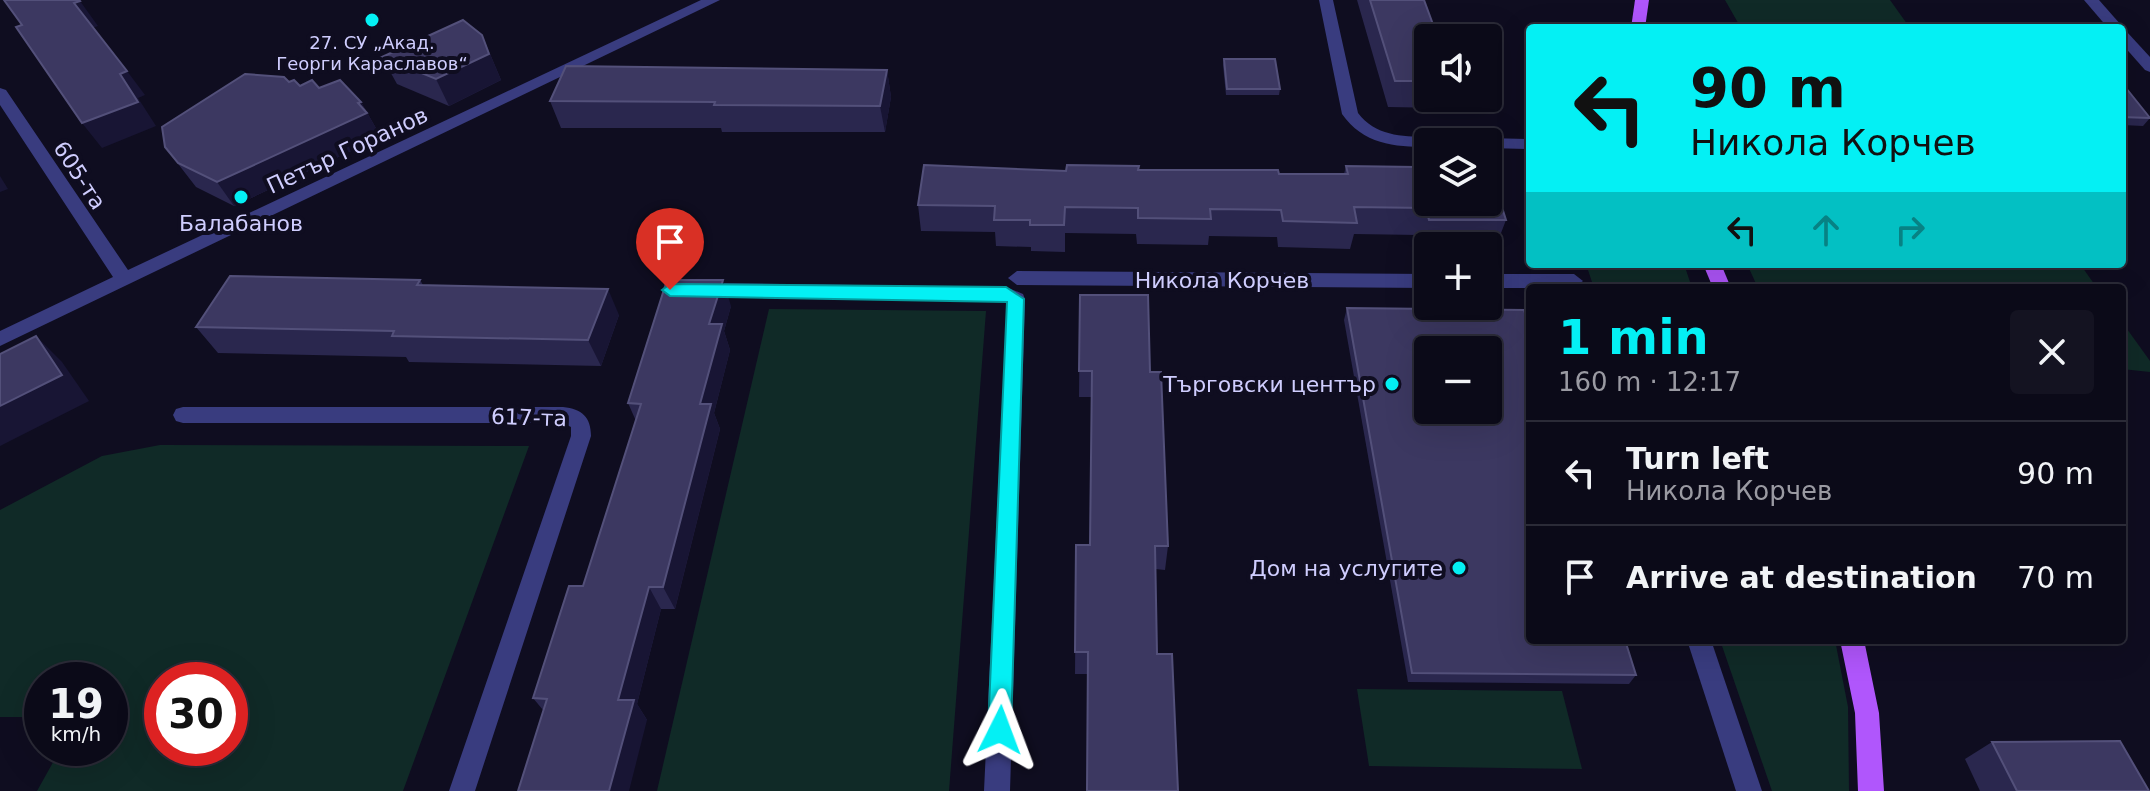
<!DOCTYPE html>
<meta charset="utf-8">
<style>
:root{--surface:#0b0a18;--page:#141321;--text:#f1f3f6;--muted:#9a9aa2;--line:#2b2b37;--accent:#04f0f4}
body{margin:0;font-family:"DejaVu Sans",sans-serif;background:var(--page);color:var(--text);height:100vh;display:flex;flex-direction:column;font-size:30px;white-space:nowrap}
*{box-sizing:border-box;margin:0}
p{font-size:26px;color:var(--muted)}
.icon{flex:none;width:44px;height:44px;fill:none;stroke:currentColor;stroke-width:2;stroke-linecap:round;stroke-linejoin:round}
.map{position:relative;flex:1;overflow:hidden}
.sheet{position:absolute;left:1526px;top:284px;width:600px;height:360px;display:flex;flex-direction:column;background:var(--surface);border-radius:8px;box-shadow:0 8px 32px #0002,0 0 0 2px var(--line)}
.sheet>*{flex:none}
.top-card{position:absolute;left:1526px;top:24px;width:600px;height:244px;border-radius:8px;box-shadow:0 8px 32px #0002,0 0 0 2px var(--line);background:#04f0f4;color:#111;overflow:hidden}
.controls{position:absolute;left:1414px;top:24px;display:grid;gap:16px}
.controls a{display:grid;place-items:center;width:88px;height:88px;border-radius:8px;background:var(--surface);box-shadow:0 8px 32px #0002,0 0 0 2px var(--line);font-size:40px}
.speed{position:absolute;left:24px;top:662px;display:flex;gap:16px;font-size:40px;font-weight:700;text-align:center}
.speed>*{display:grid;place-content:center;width:104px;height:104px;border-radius:50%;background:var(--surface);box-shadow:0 8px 32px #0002,0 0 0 2px var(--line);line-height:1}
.speed small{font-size:20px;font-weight:400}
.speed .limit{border:12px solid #d22;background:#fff;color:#111}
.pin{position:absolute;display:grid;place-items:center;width:68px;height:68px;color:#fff;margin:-82px -34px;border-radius:50% 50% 50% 0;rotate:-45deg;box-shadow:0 0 8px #0007}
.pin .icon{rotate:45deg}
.me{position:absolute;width:88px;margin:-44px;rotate:3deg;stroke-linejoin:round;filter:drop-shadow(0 0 6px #0008)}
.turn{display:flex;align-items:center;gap:28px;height:168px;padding:0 32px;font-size:36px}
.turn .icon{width:104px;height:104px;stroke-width:2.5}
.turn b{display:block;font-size:56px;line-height:68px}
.lanes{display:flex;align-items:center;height:76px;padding:0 32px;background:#0003;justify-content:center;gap:40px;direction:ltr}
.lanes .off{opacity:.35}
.round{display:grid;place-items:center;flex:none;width:84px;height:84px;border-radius:8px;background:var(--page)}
.overview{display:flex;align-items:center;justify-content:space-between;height:136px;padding:0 32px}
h1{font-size:48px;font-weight:600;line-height:60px;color:var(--accent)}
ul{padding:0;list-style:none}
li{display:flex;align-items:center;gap:24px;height:104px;padding:0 32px;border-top:2px solid var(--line)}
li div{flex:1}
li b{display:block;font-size:30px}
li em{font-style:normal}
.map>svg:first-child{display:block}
.green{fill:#102a27;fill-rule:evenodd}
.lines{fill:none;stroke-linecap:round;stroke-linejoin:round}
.minor{fill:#393c7f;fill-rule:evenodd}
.major{fill:#b056fc;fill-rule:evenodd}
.wall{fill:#2a274e}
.shaded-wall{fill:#181534}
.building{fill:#3c3861;stroke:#53507a;stroke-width:2;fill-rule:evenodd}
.route{fill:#04f0f4;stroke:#039c9f;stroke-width:2}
.poi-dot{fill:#04f0f4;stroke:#0f0d20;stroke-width:3}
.labels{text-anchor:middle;stroke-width:8;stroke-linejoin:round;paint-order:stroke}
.far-poi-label{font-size:18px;fill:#cfcdfe;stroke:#0f0d20}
.street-label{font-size:22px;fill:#cfcdfe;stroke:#0f0d20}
.poi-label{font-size:22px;fill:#cfcdfe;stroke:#0f0d20;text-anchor:end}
</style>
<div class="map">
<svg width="2150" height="791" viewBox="0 0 2150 791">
<rect width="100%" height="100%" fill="#0f0d20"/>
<g class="green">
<path d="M 1725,0 L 1890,0 L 1910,28 L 1741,28 Z"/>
<path d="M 1586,264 L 1684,264 L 1692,288 L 1594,288 Z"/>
<path d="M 1747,264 L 2080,264 L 2097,288 L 1758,288 Z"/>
<path d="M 769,309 L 986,311 L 949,791 L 657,791 Z"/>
<path d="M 2122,322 L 2150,361 L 2150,372 L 2122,369 Z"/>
<path d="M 160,445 L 529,446 L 403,791 L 37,791 L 61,748 L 110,748 L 110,680 L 42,680 L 42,717 L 0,717 L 0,510 L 102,456 ZM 162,680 L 230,680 L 230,748 L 162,748 Z"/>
<path d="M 1720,640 L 1835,640 L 1848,707 L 1849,791 L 1772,791 Z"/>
<path d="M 1357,689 L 1562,691 L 1582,769 L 1369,766 Z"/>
</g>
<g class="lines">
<g class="minor">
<path d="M 701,0 L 720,0 L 0,346 L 0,331 L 113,277 L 0,105 L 0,88 L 6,90 L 128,270 Z"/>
<path d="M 1319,0 L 1333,0 L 1358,113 C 1380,142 1418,136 1451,137 L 1459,142 L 1428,142 L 1428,147 C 1394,147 1363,144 1342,114 Z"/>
<path d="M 2084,0 L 2099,0 L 2121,25 L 2123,28 L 2122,30 L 2108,28 Z"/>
<path d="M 2122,30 L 2127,32 L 2150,57 L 2150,72 L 2145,70 L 2122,44 Z"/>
<path d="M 1488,138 L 1530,139 L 1530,149 L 1488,148 L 1488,142 L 1480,142 Z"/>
<path d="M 1017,271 L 1428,274 L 1428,288 L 1017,285 L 1008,278 Z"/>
<path d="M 1488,274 L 1574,274 L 1583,281 L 1574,288 L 1488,288 Z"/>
<path d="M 698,283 L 1006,287 L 1023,294 L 1025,299 L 1010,791 L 984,791 L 1007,302 L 698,297 L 689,290 Z"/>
<path d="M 183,407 L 563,407 C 582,409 591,417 591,436 L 475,791 L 449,791 L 571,436 L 571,427 L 563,423 L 183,423 L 176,421 L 173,415 L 176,409 Z"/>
<path d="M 1687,640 L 1711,640 L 1762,791 L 1736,791 Z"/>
</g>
<g class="major">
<path d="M 1635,0 L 1649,0 L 1645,28 L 1631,28 Z"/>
<path d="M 1703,264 L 1721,264 L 1731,288 L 1713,288 Z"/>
<path d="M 1840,640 L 1864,640 L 1879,713 L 1884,791 L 1858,791 L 1855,713 Z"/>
</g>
</g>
<g class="wall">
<path d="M 1357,0 L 1424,0 L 1428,38 L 1428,98 L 1448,98 L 1445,108 L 1388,107 Z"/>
<path d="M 482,35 L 501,80 L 449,106 L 397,84 L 382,57 Z"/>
<path d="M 1224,59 L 1280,89 L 1279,95 L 1226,95 L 1223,65 Z"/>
<path d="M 887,70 L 891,97 L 885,132 L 722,132 L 721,128 L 561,128 L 550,101 Z"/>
<path d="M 289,82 L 300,86 L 319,88 L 361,102 L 381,137 L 234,206 L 196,187 L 165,147 Z"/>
<path d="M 2122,83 L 2150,118 L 2143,126 L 2122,125 Z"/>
<path d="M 1346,166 L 1417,172 L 1506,220 L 1496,246 L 1421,246 L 1418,235 L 1354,234 L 1350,249 L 1278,247 L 1277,237 L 1209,236 L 1208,245 L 1137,244 L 1136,234 L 1065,233 L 1065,252 L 1031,251 L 1031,247 L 996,246 L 995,232 L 921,231 L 918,205 L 1066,171 L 1138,170 L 1279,174 L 1344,174 Z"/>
<path d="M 420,280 L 423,285 L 619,315 L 601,366 L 409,362 L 406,357 L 218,353 L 196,327 Z"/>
<path d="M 1080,295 L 1150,372 L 1168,546 L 1165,570 L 1155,569 L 1088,674 L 1075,674 L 1076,545 L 1090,545 L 1092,397 L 1079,397 Z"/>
<path d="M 731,306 L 724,331 L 730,350 L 714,413 L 720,429 L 675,609 L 661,609 L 637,704 L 647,720 L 543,710 L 533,698 L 583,586 L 636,421 L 628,403 Z"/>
<path d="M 1347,308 L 1636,675 L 1629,684 L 1408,682 L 1344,320 Z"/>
<path d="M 1992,742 L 2149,791 L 1980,791 L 1965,759 Z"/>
</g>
<g class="shaded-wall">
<path d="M 80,1 L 98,26 L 92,28 L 74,3 Z"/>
<path d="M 482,35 L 501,80 L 449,106 L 436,79 Z"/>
<path d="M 887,70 L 891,97 L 885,132 L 880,106 Z"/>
<path d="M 127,71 L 145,95 L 138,98 L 156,126 L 102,148 L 82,123 L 120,74 Z"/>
<path d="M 361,102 L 381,137 L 234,206 L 217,182 Z"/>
<path d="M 0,176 L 8,189 L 0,192 Z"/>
<path d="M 723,280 L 731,306 L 724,331 L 730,350 L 714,413 L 720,429 L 675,609 L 663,587 L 700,404 L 709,324 Z"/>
<path d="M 608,289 L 619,315 L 601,366 L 588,340 Z"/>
<path d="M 36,336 L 62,362 L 89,401 L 0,446 L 0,406 Z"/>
<path d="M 649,587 L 661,609 L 637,704 L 647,720 L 629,791 L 609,791 L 618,700 Z"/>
</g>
<g class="building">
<path d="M 4,0 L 79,0 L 80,1 L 74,3 L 127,71 L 120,74 L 138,102 L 82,123 L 16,27 L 22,25 Z"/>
<path d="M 1370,0 L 1424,0 L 1438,38 L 1428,38 L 1428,81 L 1395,81 Z"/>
<path d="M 463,20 L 482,35 L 489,54 L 436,79 L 382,57 Z"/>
<path d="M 1224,59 L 1275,59 L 1280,89 L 1227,89 Z"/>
<path d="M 566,66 L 887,70 L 880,106 L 714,105 L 715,102 L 550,101 Z"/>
<path d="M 245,74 L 284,77 L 289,82 L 294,80 L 300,86 L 312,80 L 319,88 L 340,80 L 361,102 L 358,103 L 367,113 L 217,182 L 178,163 L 165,147 L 162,127 Z"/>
<path d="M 2122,83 L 2150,118 L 2122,117 Z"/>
<path d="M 924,165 L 1066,171 L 1067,165 L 1139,166 L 1138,170 L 1278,170 L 1279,174 L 1348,174 L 1346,166 L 1416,167 L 1417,172 L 1428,172 L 1428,202 L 1488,202 L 1488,178 L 1493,179 L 1506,220 L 1429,220 L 1426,208 L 1354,207 L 1357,223 L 1283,221 L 1281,210 L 1210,209 L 1211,219 L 1138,218 L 1138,208 L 1065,207 L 1064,225 L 1030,225 L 1030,220 L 994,220 L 995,206 L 918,205 Z"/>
<path d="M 230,276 L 420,280 L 417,285 L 608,289 L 588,340 L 392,336 L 394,331 L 196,327 Z"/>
<path d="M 667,280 L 723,280 L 709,324 L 722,324 L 700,404 L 711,404 L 663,587 L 649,587 L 618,700 L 634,700 L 609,791 L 518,791 L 547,699 L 533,698 L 569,586 L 583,586 L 641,404 L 628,403 Z"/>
<path d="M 1080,295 L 1148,295 L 1150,372 L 1161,372 L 1168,546 L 1155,546 L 1157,654 L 1172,654 L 1178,791 L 1087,791 L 1088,652 L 1075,652 L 1076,545 L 1090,545 L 1092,371 L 1079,371 Z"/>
<path d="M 1347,308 L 1524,310 L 1530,330 L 1530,640 L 1625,640 L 1636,675 L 1412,673 ZM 1428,350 L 1488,350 L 1488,410 L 1428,410 Z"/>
<path d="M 36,336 L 62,375 L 0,406 L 0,354 Z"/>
<path d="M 2120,741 L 2149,791 L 2017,791 L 1992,742 Z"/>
</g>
<path class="route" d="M 670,284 L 1006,287 L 1024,299 L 1011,730 L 1008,738 L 1000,741 L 992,738 L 988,730 L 1007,302 L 670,296 L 662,290 Z"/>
<g class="poi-dot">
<circle cx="372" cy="20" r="8"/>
<circle cx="241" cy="197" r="8"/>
<circle cx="1392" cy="384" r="8"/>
<circle cx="1459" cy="568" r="8"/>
</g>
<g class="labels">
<g class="far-poi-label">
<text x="372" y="49">27. СУ „Акад.<tspan x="372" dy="21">Георги Караславов“</tspan></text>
</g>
<g class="street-label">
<text transform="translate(347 150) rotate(-25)" y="8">Петър Горанов</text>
<text transform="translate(80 175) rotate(57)" y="8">605-та</text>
<text x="1222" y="288">Никола Корчев</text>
<text transform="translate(529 417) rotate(2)" y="8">617-та</text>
</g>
<g class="poi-label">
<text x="241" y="231" text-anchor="middle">Балабанов</text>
<text x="1376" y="392">Търговски център</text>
<text x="1443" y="576">Дом на услугите</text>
</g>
</g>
</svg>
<div class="controls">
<a><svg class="icon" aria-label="sound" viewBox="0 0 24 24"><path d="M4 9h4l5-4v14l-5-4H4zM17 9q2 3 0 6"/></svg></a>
<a><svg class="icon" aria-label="layers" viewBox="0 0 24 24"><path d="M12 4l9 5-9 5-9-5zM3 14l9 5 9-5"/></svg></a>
<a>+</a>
<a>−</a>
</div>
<div class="speed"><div>19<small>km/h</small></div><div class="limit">30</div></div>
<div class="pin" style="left:670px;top:290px;background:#d93025"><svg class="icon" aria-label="arrive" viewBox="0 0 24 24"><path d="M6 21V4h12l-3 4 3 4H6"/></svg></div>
<svg class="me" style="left:1000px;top:730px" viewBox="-20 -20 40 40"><path d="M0-17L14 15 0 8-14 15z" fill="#04f0f4" stroke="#fff" stroke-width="4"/></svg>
<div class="top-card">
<div class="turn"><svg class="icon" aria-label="left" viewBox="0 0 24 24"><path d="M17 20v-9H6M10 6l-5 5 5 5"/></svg><div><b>90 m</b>Никола Корчев</div></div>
<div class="lanes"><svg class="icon" aria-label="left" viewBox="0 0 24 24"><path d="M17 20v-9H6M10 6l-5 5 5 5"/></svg><svg class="icon off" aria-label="ahead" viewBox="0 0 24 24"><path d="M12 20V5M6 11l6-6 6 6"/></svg><svg class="icon off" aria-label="right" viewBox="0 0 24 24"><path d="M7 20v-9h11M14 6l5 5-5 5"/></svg></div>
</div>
<section class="sheet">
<div class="overview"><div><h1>1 min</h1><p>160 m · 12:17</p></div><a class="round"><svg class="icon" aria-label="close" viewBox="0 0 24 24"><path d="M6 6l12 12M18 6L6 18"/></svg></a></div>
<ul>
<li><svg class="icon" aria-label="left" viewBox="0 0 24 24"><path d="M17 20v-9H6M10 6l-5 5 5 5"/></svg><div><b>Turn left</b><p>Никола Корчев</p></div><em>90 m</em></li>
<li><svg class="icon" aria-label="arrive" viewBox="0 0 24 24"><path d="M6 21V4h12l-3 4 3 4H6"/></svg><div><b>Arrive at destination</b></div><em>70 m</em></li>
</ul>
</section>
</div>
